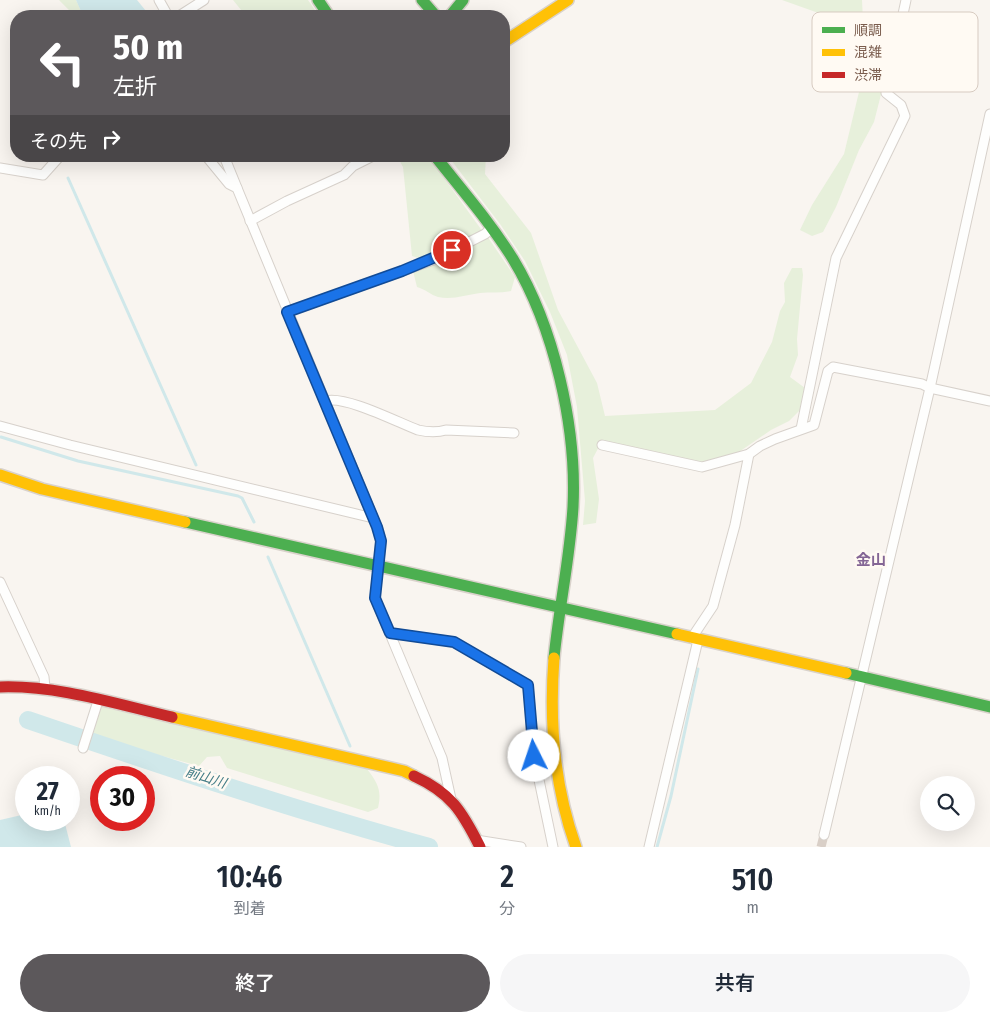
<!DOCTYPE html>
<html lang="ja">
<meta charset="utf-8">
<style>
:root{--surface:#fff;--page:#f6f6f7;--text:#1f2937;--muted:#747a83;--accent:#5c585b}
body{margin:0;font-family:"Fira Sans Condensed","Noto Sans JP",sans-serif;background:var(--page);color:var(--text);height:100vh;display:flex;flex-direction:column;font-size:19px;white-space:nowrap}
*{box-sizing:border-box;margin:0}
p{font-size:16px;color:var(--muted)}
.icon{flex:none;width:28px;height:28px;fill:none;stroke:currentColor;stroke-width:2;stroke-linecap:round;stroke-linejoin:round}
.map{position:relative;height:847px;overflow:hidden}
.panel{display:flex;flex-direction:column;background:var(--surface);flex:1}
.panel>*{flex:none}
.hud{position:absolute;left:10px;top:10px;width:500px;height:152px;border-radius:20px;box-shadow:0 5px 20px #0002;background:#5c585b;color:#fff;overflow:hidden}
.fabs{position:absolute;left:920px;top:776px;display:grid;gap:10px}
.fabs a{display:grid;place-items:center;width:55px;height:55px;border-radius:50%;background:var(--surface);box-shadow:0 5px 20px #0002;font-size:25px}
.speed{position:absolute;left:15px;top:766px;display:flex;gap:10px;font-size:25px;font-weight:700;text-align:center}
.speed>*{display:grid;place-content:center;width:65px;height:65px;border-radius:50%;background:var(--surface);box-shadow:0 5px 20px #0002;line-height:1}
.speed small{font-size:12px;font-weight:400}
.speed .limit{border:8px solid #d22;background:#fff;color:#111}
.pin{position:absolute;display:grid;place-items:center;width:42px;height:42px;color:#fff;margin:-21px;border:2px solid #fff;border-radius:50%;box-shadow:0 1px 5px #0007}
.me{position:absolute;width:55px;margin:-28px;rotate:356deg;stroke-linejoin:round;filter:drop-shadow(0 0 4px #0008)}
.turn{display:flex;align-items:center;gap:18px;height:105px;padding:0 20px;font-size:22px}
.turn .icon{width:65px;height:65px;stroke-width:2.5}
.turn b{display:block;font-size:35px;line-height:42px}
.then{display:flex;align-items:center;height:48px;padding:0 20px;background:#0003;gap:10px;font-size:19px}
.eta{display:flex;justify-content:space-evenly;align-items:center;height:85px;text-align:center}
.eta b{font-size:30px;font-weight:600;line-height:35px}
.action{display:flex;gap:10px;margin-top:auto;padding:10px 20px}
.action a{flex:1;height:58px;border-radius:30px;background:var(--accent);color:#fff;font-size:20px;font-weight:600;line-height:58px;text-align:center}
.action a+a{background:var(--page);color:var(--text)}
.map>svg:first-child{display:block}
.green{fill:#e7f0db}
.water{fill:#d0e8ea}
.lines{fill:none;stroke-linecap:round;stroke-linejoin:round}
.stream{stroke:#d0e8ea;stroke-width:3}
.river{stroke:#d0e8ea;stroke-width:18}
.street-tunnel{stroke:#d9cfc7;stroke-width:9;stroke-dasharray:9 4.5;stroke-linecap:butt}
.street-casing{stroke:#d7d1cb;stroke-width:11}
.fast-casing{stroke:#d9d2cb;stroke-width:14}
.slow-casing{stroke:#d9d2cb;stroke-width:14}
.jam-casing{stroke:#d9d2cb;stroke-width:14}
.street{stroke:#fefefd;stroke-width:9}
.fast{stroke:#4caf50;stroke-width:11}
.slow{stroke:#ffc107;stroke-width:11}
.jam{stroke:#c62828;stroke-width:11}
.route-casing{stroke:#114b97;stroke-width:12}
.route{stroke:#1a73e8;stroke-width:9}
.labels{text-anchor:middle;stroke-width:5;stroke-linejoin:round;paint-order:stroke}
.water-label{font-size:14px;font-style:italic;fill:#437c86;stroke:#fffaf3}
.quarter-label{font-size:15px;font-weight:bold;fill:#846695;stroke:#fffaf3}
.key{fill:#fffaf3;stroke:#d7cbc1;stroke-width:1}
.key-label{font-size:14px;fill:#7a5c4d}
</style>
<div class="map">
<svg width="990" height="847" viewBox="0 0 990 847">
<rect width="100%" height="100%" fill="#f9f5f0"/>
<g class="green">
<path d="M 59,0 L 76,0 L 83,16 L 73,16 L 72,13 Z"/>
<path d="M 233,0 L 308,0 L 319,16 L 246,16 Z"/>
<path d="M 782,0 L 862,0 L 864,42 L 892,51 L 874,122 L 859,150 L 836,207 L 823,232 L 812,236 L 800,230 L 812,205 L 844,154 L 859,92 L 848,77 L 829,39 L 824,15 Z"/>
<path d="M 397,156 L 428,156 L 483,232 L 425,260 L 412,256 L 403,167 Z"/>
<path d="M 448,156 L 486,156 L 485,174 L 531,233 L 558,310 L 597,383 L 605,416 L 715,410 L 751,383 L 772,342 L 780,311 L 785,302 L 784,283 L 792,268 L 802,268 L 803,275 L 797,339 L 798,355 L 790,377 L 805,388 L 800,410 L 789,421 L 771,430 L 736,454 L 705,464 L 602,441 L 593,458 L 599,499 L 596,523 L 583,525 L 585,501 L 577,407 L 567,355 L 550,312 L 525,261 L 500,224 Z"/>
<path d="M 487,236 L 515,277 L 511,291 C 501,293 490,292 480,293 C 465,295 453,300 438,297 C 431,295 425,289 417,287 L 413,271 Z"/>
<path d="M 102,707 L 367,769 C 378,783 382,791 378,808 L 368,812 L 227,768 L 220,756 L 207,757 L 199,766 L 92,737 L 99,709 Z"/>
</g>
<g class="water">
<path d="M 76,0 L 137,0 L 150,16 L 83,16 Z"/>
<path d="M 26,814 L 26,820 L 64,820 L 71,847 L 0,847 L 0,820 Z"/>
</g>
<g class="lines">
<g class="stream">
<path d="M 68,178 L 196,465"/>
<path d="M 1,437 L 78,461 L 238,496 L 242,498 L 254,522"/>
<path d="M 268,557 L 350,746"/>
<path d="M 382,828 L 384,835"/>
<path d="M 657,847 L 671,796 L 698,669"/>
</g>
<path class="river" d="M 28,720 C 160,765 294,810 429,847"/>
<path class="street-tunnel" d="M 821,847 L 824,835"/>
<g class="street-casing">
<g id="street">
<path d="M 159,0 L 168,16"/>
<path d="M 179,16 L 204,0"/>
<path d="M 206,156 L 229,184 L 237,188 L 377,527 L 381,541 L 375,598 L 442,758 L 451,799"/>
<path d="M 224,156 L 237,188"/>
<path d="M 0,168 L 43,175 L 60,156"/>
<path d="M 250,221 L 287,201 L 344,175 L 353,166 L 373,156"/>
<path d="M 287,312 L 436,259 L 485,234 L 492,228"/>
<path d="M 325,401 C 345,395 397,422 418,430 C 427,432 436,433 446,430 L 514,433"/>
<path d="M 0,426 L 70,445 L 373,518"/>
<path d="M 801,429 L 836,258 L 905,116 L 901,105 L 886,93 L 906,0"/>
<path d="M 602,445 L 702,467 L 749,454 L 760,446 L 775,439 L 814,425 L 828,371 L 833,367 L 922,384 L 930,388 L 990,401"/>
<path d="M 0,582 L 44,677 L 45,688"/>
<path d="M 390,633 L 454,642 L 528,685 L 534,756 L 553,847"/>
<path d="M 693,639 L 695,633 L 713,606 L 735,525 L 749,454"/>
<path d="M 83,748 L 98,701"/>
<path d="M 824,835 L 930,388 L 990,114"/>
<path d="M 476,840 L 521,847"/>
<path d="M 649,847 L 698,640"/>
</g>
</g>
<g class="fast-casing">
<g id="fast">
<path d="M 318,0 L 329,16"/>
<path d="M 422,0 L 436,16"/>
<path d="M 450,16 L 463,0"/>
<path d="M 435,156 C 462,190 490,222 513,259 C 554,327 577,427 573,507 C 570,558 559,607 554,658"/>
<path d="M 185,522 L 677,634"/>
<path d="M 846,673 L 990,707"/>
</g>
</g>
<g class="slow-casing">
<g id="slow">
<path d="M 504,42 L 568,0"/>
<path d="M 0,475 L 42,489 L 185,522"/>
<path d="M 677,634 L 846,673"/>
<path d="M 554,658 C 549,723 554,786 576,847"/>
<path d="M 172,717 L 404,771 L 414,776"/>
</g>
</g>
<g class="jam-casing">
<g id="jam">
<path d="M 0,687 C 57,685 116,704 172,717"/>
<path d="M 414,776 C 451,793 462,811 480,847"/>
</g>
</g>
<use href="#street" class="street"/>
<use href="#fast" class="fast"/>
<use href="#slow" class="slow"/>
<use href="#jam" class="jam"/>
</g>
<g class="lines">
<g class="route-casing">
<path id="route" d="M 452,250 L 402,271 L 287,312 L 377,527 L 381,541 L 375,598 L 390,633 L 454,642 L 528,685 L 534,756"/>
</g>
<use href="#route" class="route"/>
</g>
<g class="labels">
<g class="water-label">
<text transform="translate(206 777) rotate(18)" y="5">前山川</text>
</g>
<g class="quarter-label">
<text x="871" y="565">金山</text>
</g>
</g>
<rect x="812" y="12" width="166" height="80" rx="8" class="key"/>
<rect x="822" y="27" width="23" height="6" fill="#4caf50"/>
<rect x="822" y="49" width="23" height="7" fill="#ffc107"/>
<rect x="822" y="72" width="23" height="6" fill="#c62828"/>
<g class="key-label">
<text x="854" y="35">順調</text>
<text x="854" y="57">混雑</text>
<text x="854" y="80">渋滞</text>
</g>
</svg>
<div class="fabs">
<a><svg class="icon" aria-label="search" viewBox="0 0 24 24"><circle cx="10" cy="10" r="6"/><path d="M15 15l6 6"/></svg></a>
</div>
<div class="speed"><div>27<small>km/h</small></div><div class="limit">30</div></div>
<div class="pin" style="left:452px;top:250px;background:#d93025"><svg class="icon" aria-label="arrive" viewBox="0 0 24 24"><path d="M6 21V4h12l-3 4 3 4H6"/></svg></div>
<svg class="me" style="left:534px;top:756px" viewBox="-20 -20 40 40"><circle r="19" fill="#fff"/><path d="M0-13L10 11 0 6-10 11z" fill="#1a73e8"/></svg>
<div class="hud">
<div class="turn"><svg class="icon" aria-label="left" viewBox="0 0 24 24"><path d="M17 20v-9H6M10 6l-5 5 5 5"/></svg><div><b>50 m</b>左折</div></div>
<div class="then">その先<svg class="icon" aria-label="right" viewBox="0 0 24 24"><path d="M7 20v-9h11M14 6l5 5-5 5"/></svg></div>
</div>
</div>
<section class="panel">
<div class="eta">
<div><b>10:46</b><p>到着</p></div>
<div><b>2</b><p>分</p></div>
<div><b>510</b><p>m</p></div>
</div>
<div class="action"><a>終了</a><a>共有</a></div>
</section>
